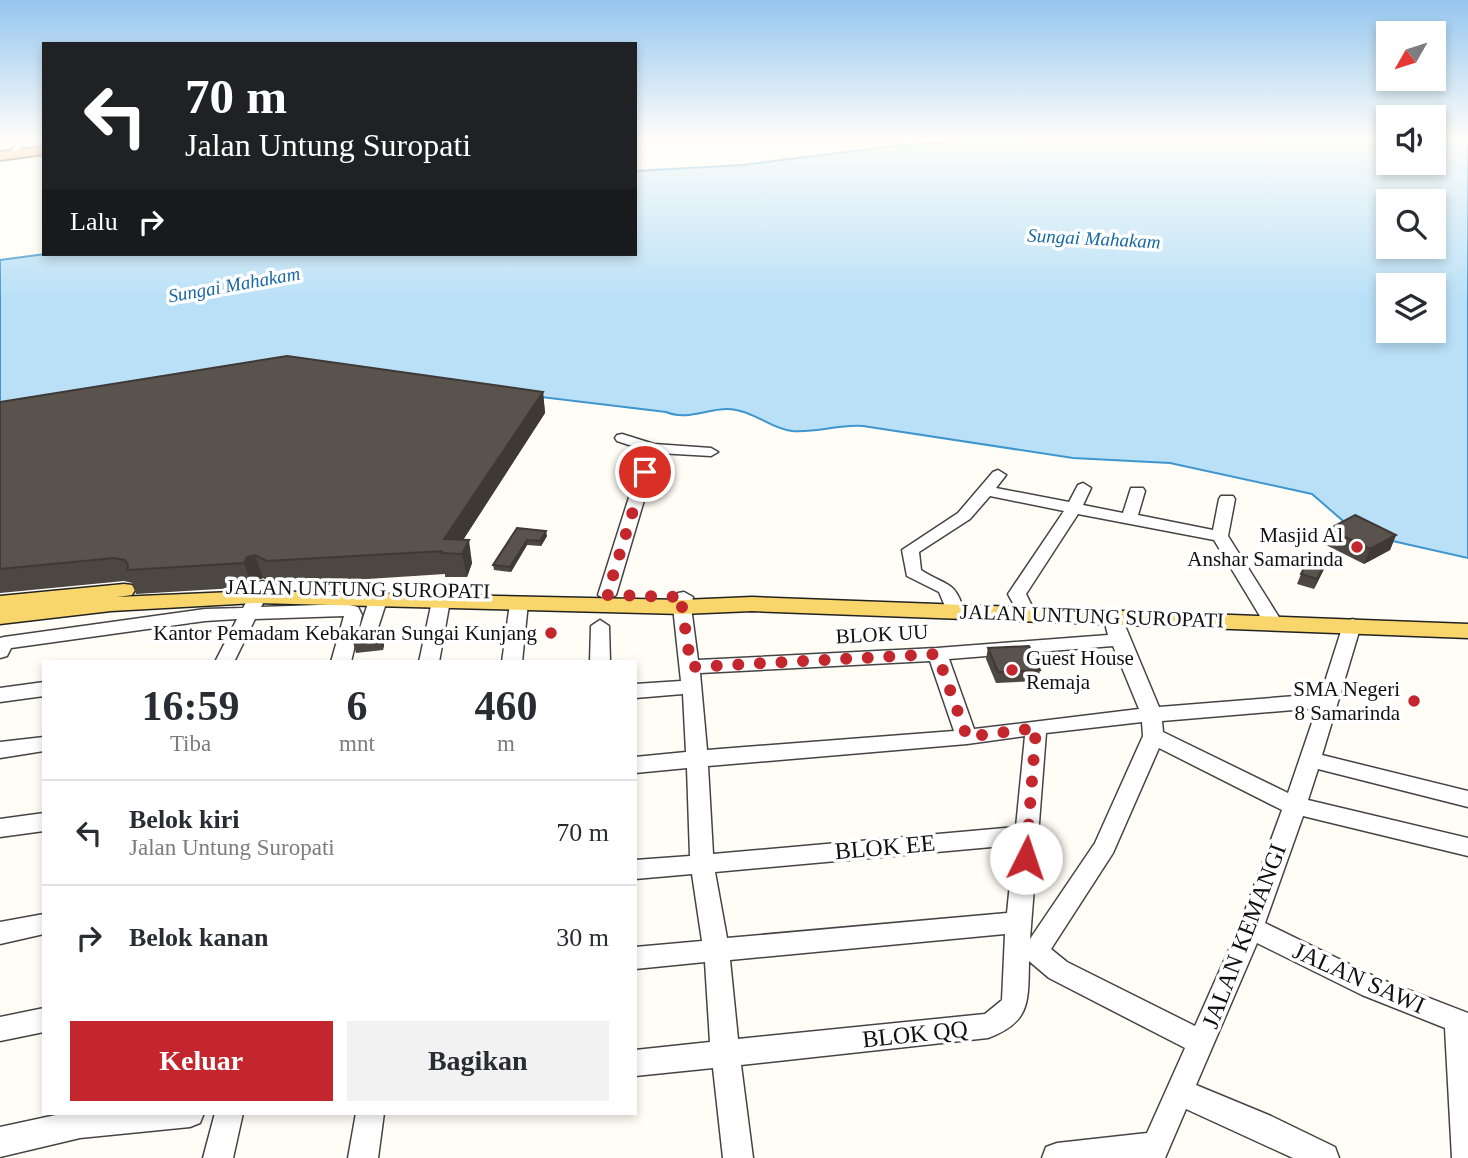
<!DOCTYPE html>
<html lang="id">
<style>
:root{--surface:#fff;--page:#f2f2f3;--text:#2b2b33;--muted:#7c7c81;--line:#e1e1e2;--accent:#c4262e}
body{margin:0;font-family:Georgia,serif;background:var(--page);color:var(--text);height:100vh;display:flex;flex-direction:column;font-size:26px;white-space:nowrap}
*{box-sizing:border-box;margin:0}
p{font-size:23px;color:var(--muted)}
.icon{flex:none;width:38px;height:38px;fill:none;stroke:currentColor;stroke-width:2;stroke-linecap:round;stroke-linejoin:round}
.map{position:relative;flex:1;overflow:hidden}
.sheet{position:absolute;left:42px;top:660px;width:595px;height:455px;display:flex;flex-direction:column;background:var(--surface);border-radius:0px;box-shadow:0 4px 10px #0003}
.sheet>*{flex:none}
.top-card{position:absolute;left:42px;top:42px;width:595px;height:214px;border-radius:0px;box-shadow:0 4px 10px #0003;background:#202124;color:#fff;overflow:hidden}
.needle{width:46px;rotate:231deg}
.tools{position:absolute;left:1376px;top:21px;display:grid;gap:14px}
.tools a{display:grid;place-items:center;width:70px;height:70px;border-radius:0px;background:var(--surface);box-shadow:0 4px 10px #0003;font-size:35px}
.pin{position:absolute;display:grid;place-items:center;width:60px;height:60px;color:#fff;margin:-30px;border:4px solid #fff;border-radius:50%;box-shadow:0 2px 7px #0007}
.me{position:absolute;width:77px;margin:-38px;rotate:4deg;stroke-linejoin:round;filter:drop-shadow(0 0 5px #0008)}
.turn{display:flex;align-items:center;gap:24px;height:147px;padding:0 28px;font-size:32px}
.turn .icon{width:91px;height:91px;stroke-width:2.5}
.turn b{display:block;font-size:49px;line-height:60px}
.then{display:flex;align-items:center;height:66px;padding:0 28px;background:#0003;gap:14px;font-size:26px}
.eta{display:flex;justify-content:space-evenly;align-items:center;height:119px;text-align:center}
.eta b{font-size:42px;font-weight:600;line-height:49px}
.button{display:flex;gap:14px;margin-top:auto;padding:14px 28px}
.button a{flex:1;height:80px;border-radius:0px;background:var(--accent);color:#fff;font-size:28px;font-weight:600;line-height:80px;text-align:center}
.button a+a{background:var(--page);color:var(--text)}
ul{padding:0;list-style:none}
li{display:flex;align-items:center;gap:21px;height:105px;padding:0 28px;border-top:2px solid var(--line)}
li div{flex:1}
li b{display:block;font-size:26px}
li em{font-style:normal}
.map>svg:first-child{display:block}
.water{fill:#b9e0f7;stroke:#3f96cf;stroke-width:2;fill-rule:evenodd}
.lines{fill:none;stroke-linecap:round;stroke-linejoin:round}
.minor-casing{stroke:#444;stroke-width:3}
.major-casing{stroke:#222;stroke-width:3}
.highway-casing{stroke:#222;stroke-width:4}
.minor{fill:#fff;fill-rule:evenodd}
.major{fill:#f9d66b;fill-rule:evenodd}
.highway{fill:#f5a25d;fill-rule:evenodd}
.wall{fill:#4d4742}
.shaded-wall{fill:#3f3936}
.building{fill:#5a524d;stroke:#3f3936;stroke-width:2}
.route{stroke:#c4262e;stroke-width:12;stroke-dasharray:0 21.6}
.poi-dot{fill:#c4262e;stroke:#fff;stroke-width:2.5}
.labels{text-anchor:middle;stroke-width:7;stroke-linejoin:round;paint-order:stroke}
.far-water-label{font-size:19px;font-style:italic;fill:#1768a6;stroke:#fff}
.poi-label{font-size:21px;fill:#111;stroke:#fff;text-anchor:end}
.street-label{font-size:21px;fill:#111;stroke:#fff}
.near-street-label{font-size:24px;fill:#111;stroke:#fff}
</style>
<div class="map">
<svg width="1468" height="1158" viewBox="0 0 1468 1158">
<rect width="100%" height="100%" fill="#fffdf5"/>
<path class="water" d="M 971,140 L 1388,140 L 1388,163 L 1433,163 L 1433,140 L 1468,140 L 1468,558 L 1357,533 L 1312,494 L 1170,463 L 1073,458 L 863,426 C 839,424 817,433 792,431 C 772,429 756,413 736,410 C 712,405 690,422 666,412 L 399,380 L 0,419 L 0,260 L 45,254 L 635,254 L 635,171 L 743,165 L 894,146 ZM 1388,201 L 1433,201 L 1433,247 L 1388,247 ZM 1388,285 L 1433,285 L 1433,331 L 1388,331 Z"/>
<g class="lines">
<g class="minor-casing">
<g id="minor">
<path d="M 18,140 L 26,140 L 14,157 L 8,157 Z"/>
<path d="M 622,434 L 654,444 L 711,448 L 718,452 L 711,456 L 658,453 L 616,595 L 607,600 L 598,595 L 644,450 L 617,441 L 615,438 L 617,435 Z"/>
<path d="M 998,470 L 1006,475 L 996,488 L 1069,502 L 1078,485 L 1083,483 L 1091,488 L 1083,505 L 1123,513 L 1131,488 L 1143,488 L 1145,491 L 1138,515 L 1213,530 L 1219,499 L 1221,496 L 1233,496 L 1235,499 L 1228,536 L 1282,622 L 1273,628 L 1266,626 L 1214,540 L 1078,514 L 1026,594 L 1036,614 L 1033,618 L 1021,618 L 1008,594 L 1064,511 L 990,496 L 970,519 L 919,552 L 921,570 C 945,586 956,580 964,612 L 955,618 L 949,616 L 939,592 L 907,576 L 902,550 L 958,513 L 993,472 Z"/>
<path d="M 263,581 L 272,586 L 261,607 L 346,604 L 358,607 L 362,615 L 351,662 L 331,662 L 344,616 L 255,619 L 234,662 L 215,662 L 237,619 L 205,621 L 11,648 L 7,656 L 0,658 L 0,638 L 4,637 L 205,609 L 243,608 L 257,582 Z"/>
<path d="M 684,592 L 693,597 L 691,607 L 698,660 L 937,648 L 1108,635 L 1103,616 L 1112,610 L 1121,616 L 1159,707 L 1321,694 L 1343,625 L 1352,619 L 1359,621 L 1361,625 L 1322,755 L 1468,791 L 1468,807 L 1318,769 L 1308,800 L 1468,838 L 1468,856 L 1303,816 L 1265,923 L 1380,979 L 1468,1013 L 1468,1158 L 1452,1158 L 1445,1028 L 1362,995 L 1257,943 L 1196,1085 L 1271,1116 L 1335,1147 L 1339,1158 L 1293,1158 L 1186,1109 L 1165,1158 L 1042,1158 L 1046,1147 L 1057,1143 L 1147,1133 L 1185,1048 L 1049,978 L 1029,961 C 1028,1002 1031,1022 988,1038 L 741,1065 L 753,1158 L 723,1158 L 713,1068 L 635,1076 L 635,1050 L 710,1042 L 705,962 L 635,969 L 635,947 L 702,941 L 692,874 L 635,879 L 635,860 L 690,856 L 687,768 L 635,773 L 635,757 L 686,752 L 683,694 L 635,698 L 635,684 L 681,681 L 673,607 L 678,593 ZM 1113,646 L 1139,709 L 974,729 L 949,659 ZM 930,661 L 954,731 L 707,750 L 700,673 ZM 1317,708 L 1288,793 L 1163,732 L 1162,721 ZM 1142,722 L 1143,736 L 1095,843 L 1030,939 L 1046,733 ZM 1025,736 L 1016,827 L 713,854 L 708,766 L 967,744 ZM 1159,748 L 1282,810 L 1239,927 L 1195,1026 L 1067,962 L 1051,949 L 1113,853 ZM 1014,845 L 1007,913 L 727,938 L 715,872 ZM 1005,934 L 1002,1000 L 985,1014 L 738,1039 L 730,960 Z"/>
<path d="M 378,595 L 387,600 L 376,634 L 367,640 L 360,638 L 358,634 L 369,600 Z"/>
<path d="M 441,596 L 450,601 L 439,662 L 419,662 L 432,601 Z"/>
<path d="M 519,598 L 528,603 L 522,662 L 502,662 L 510,603 Z"/>
<path d="M 600,620 L 609,626 L 610,662 L 590,662 L 591,626 Z"/>
<path d="M 44,682 L 44,696 L 0,702 L 0,688 Z"/>
<path d="M 44,737 L 44,751 L 0,758 L 0,742 Z"/>
<path d="M 44,813 L 44,831 L 0,837 L 0,819 Z"/>
<path d="M 44,914 L 44,934 L 0,944 L 0,922 Z"/>
<path d="M 44,1008 L 44,1032 L 0,1041 L 0,1017 Z"/>
<path d="M 65,1113 L 204,1113 L 200,1123 L 190,1127 L 80,1138 L 0,1157 L 0,1127 Z"/>
<path d="M 215,1113 L 243,1113 L 233,1158 L 203,1158 Z"/>
<path d="M 356,1113 L 384,1113 L 378,1158 L 348,1158 Z"/>
</g>
</g>
<g class="major-casing">
<path id="major" d="M 124,584 L 132,585 L 135,590 L 132,595 L 117,597 L 255,591 L 682,600 L 752,597 L 1468,624 L 1468,638 L 752,611 L 682,614 L 255,603 L 111,611 L 0,624 L 0,610 L 76,601 L 0,610 L 0,596 Z"/>
</g>
<g class="highway-casing">
<path id="highway" d="M 44,147 L 44,154 L 0,160 L 0,152 Z"/>
</g>
<use href="#minor" class="minor"/>
<use href="#major" class="major"/>
<use href="#highway" class="highway"/>
</g>
<g class="wall">
<path d="M 543,392 L 545,413 L 463,540 L 472,563 L 467,577 L 445,577 L 445,574 L 274,585 L 263,578 L 255,581 L 252,587 L 136,594 L 132,583 L 124,581 L 0,593 L 0,402 Z"/>
<path d="M 517,528 L 547,536 L 541,546 L 527,545 L 511,572 L 494,570 L 493,565 Z"/>
<path d="M 1329,529 L 1396,535 L 1390,550 L 1364,564 L 1324,544 Z"/>
<path d="M 1324,569 L 1314,589 L 1297,584 L 1301,574 Z"/>
<path d="M 382,629 L 385,639 L 383,650 L 356,653 L 353,642 Z"/>
<path d="M 988,648 L 1040,670 L 1038,681 L 996,683 L 986,659 Z"/>
</g>
<g class="shaded-wall">
<path d="M 543,392 L 545,413 L 454,554 L 444,539 Z"/>
<path d="M 546,531 L 547,536 L 541,546 L 540,541 Z"/>
<path d="M 1396,535 L 1390,550 L 1364,564 L 1370,549 Z"/>
<path d="M 469,540 L 472,563 L 467,577 L 462,554 Z"/>
<path d="M 527,540 L 527,545 L 511,572 L 510,567 Z"/>
<path d="M 255,555 L 263,578 L 255,581 L 252,587 L 244,563 L 247,557 Z"/>
<path d="M 1328,559 L 1324,569 L 1314,589 L 1317,579 Z"/>
<path d="M 382,629 L 385,639 L 383,650 L 380,640 Z"/>
</g>
<g class="building">
<path d="M 287,356 L 543,392 L 444,539 L 469,540 L 462,554 L 441,553 L 442,551 L 267,561 L 255,555 L 247,557 L 244,563 L 127,570 L 128,565 L 125,560 L 114,558 L 0,569 L 0,402 Z"/>
<path d="M 1355,515 L 1396,535 L 1370,549 L 1329,529 Z"/>
<path d="M 517,528 L 546,531 L 540,541 L 527,540 L 510,567 L 493,565 Z"/>
<path d="M 1311,554 L 1328,559 L 1317,579 L 1301,574 Z"/>
<path d="M 382,629 L 380,640 L 353,642 L 356,631 Z"/>
<path d="M 1029,646 L 1040,670 L 998,672 L 988,648 Z"/>
</g>
<linearGradient id="sky" x2="0" y2="1"><stop stop-color="#95c6ee"/><stop offset="0.46" stop-color="#fffefa"/><stop offset="1" stop-color="#fffefa" stop-opacity="0"/></linearGradient>
<rect width="1468" height="302" fill="url(#sky)"/>
<g class="lines">
<path class="route" d="M 645,472 L 607,595 L 684,597 L 682,607 L 691,667 L 937,654 L 967,737 L 1036,728 L 1026,858"/>
</g>
<g class="poi-dot">
<circle cx="1357" cy="547" r="7"/>
<circle cx="551" cy="633" r="7"/>
<circle cx="1012" cy="670" r="7"/>
<circle cx="1414" cy="701" r="7"/>
</g>
<g class="labels">
<g class="far-water-label">
<text transform="translate(1094 238) rotate(3)" y="7">Sungai Mahakam</text>
<text transform="translate(234 284) rotate(-10)" y="7">Sungai Mahakam</text>
</g>
<g class="poi-label">
<text x="1343" y="542">Masjid Al<tspan x="1343" dy="24">Anshar Samarinda</tspan></text>
<text x="537" y="640">Kantor Pemadam Kebakaran Sungai Kunjang</text>
<text x="1026" y="665" text-anchor="start">Guest House<tspan x="1026" dy="24">Remaja</tspan></text>
<text x="1400" y="696">SMA Negeri<tspan x="1400" dy="24">8 Samarinda</tspan></text>
</g>
<g class="street-label">
<text transform="translate(358 589) rotate(1)" y="7">JALAN UNTUNG SUROPATI</text>
<text transform="translate(1092 616) rotate(2)" y="7">JALAN UNTUNG SUROPATI</text>
<text transform="translate(882 634) rotate(-3)" y="7">BLOK UU</text>
</g>
<g class="near-street-label">
<text transform="translate(885 847) rotate(-5)" y="8">BLOK EE</text>
<text transform="translate(1244 936) rotate(-69)" y="8">JALAN KEMANGI</text>
<text transform="translate(1359 978) rotate(24)" y="8">JALAN SAWI</text>
<text transform="translate(915 1034) rotate(-6)" y="8">BLOK QQ</text>
</g>
</g>
</svg>
<div class="tools">
<a><svg class="needle" viewBox="-14 -14 28 28"><path d="M0-13l5 13h-10z" fill="#e53935"/><path d="M0 13l5-13h-10z" fill="#7c7c81"/></svg></a>
<a><svg class="icon" aria-label="sound" viewBox="0 0 24 24"><path d="M4 9h4l5-4v14l-5-4H4zM17 9q2 3 0 6"/></svg></a>
<a><svg class="icon" aria-label="search" viewBox="0 0 24 24"><circle cx="10" cy="10" r="6"/><path d="M15 15l6 6"/></svg></a>
<a><svg class="icon" aria-label="layers" viewBox="0 0 24 24"><path d="M12 4l9 5-9 5-9-5zM3 14l9 5 9-5"/></svg></a>
</div>
<div class="pin" style="left:645px;top:472px;background:#d93025"><svg class="icon" aria-label="arrive" viewBox="0 0 24 24"><path d="M6 21V4h12l-3 4 3 4H6"/></svg></div>
<svg class="me" style="left:1026px;top:858px" viewBox="-20 -20 40 40"><circle r="19" fill="#fff"/><path d="M0-13L10 11 0 6-10 11z" fill="#c4262e"/></svg>
<div class="top-card">
<div class="turn"><svg class="icon" aria-label="left" viewBox="0 0 24 24"><path d="M17 20v-9H6M10 6l-5 5 5 5"/></svg><div><b>70 m</b>Jalan Untung Suropati</div></div>
<div class="then">Lalu<svg class="icon" aria-label="right" viewBox="0 0 24 24"><path d="M7 20v-9h11M14 6l5 5-5 5"/></svg></div>
</div>
<section class="sheet">
<div class="eta">
<div><b>16:59</b><p>Tiba</p></div>
<div><b>6</b><p>mnt</p></div>
<div><b>460</b><p>m</p></div>
</div>
<ul>
<li><svg class="icon" aria-label="left" viewBox="0 0 24 24"><path d="M17 20v-9H6M10 6l-5 5 5 5"/></svg><div><b>Belok kiri</b><p>Jalan Untung Suropati</p></div><em>70 m</em></li>
<li><svg class="icon" aria-label="right" viewBox="0 0 24 24"><path d="M7 20v-9h11M14 6l5 5-5 5"/></svg><div><b>Belok kanan</b></div><em>30 m</em></li>
</ul>
<div class="button"><a>Keluar</a><a>Bagikan</a></div>
</section>
</div>
